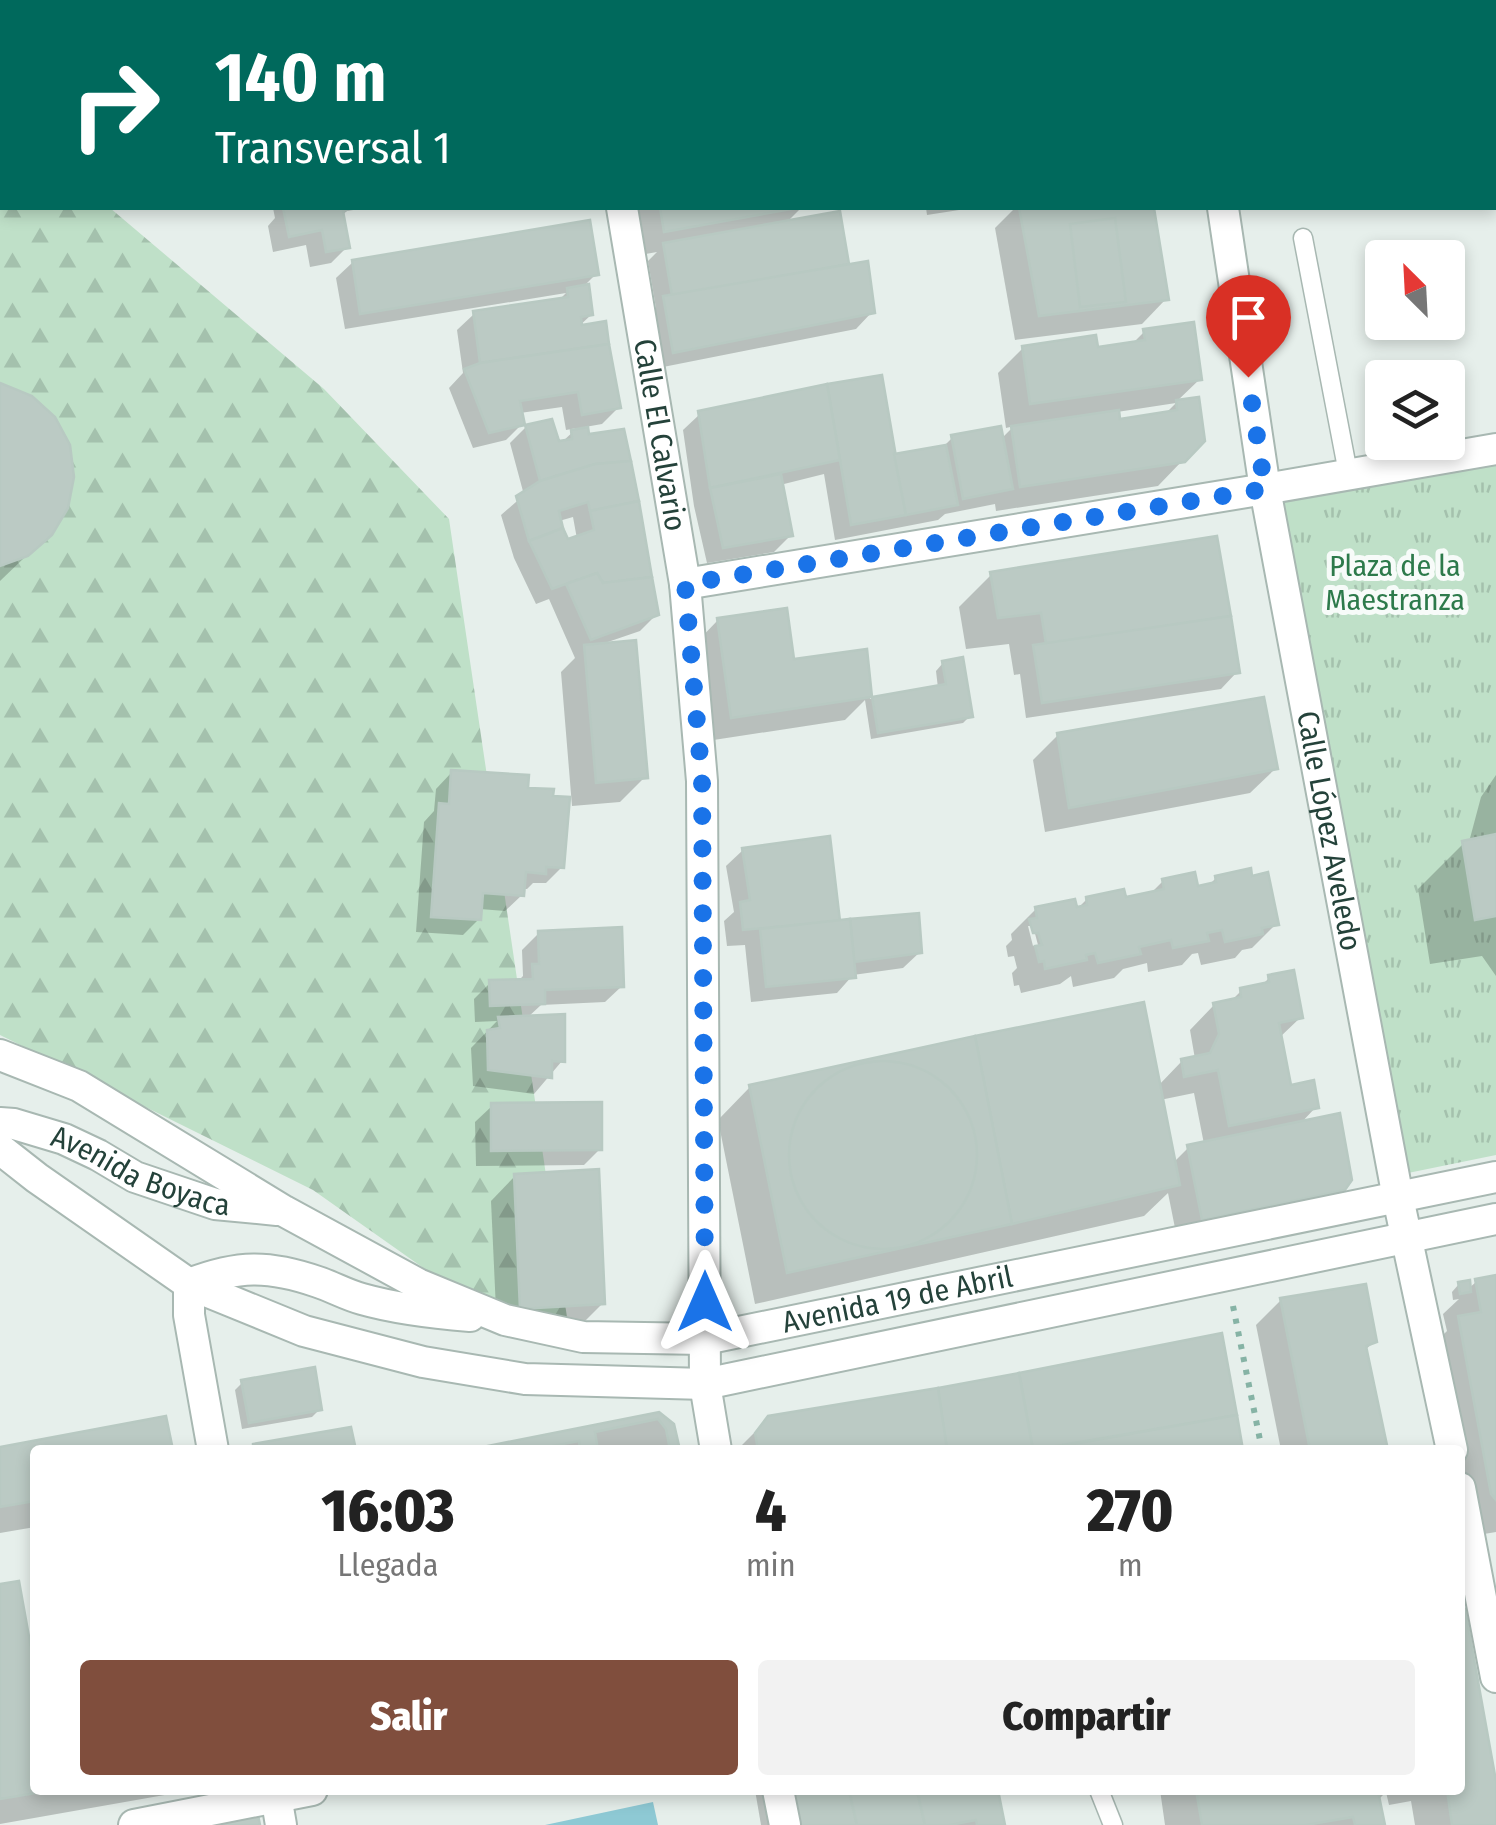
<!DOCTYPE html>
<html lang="es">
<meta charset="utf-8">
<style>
:root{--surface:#fff;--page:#f2f2f2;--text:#222;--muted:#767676;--accent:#804e3d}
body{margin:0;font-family:"Fira Sans Condensed",sans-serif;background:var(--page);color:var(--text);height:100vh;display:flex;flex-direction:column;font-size:38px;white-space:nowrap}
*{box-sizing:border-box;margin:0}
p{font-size:32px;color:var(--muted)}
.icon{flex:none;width:55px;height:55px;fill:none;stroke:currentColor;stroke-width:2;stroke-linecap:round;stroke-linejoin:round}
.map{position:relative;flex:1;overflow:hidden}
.details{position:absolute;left:30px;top:1445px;width:1435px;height:350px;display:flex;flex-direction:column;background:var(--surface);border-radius:10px;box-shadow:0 5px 15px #0003}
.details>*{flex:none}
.guide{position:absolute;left:0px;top:0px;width:1498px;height:210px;box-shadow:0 5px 15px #0003;background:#00695c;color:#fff;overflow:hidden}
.needle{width:65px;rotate:336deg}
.buttons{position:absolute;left:1365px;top:240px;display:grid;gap:20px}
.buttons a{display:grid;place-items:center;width:100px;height:100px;border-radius:10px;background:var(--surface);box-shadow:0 5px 15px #0003;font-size:50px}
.pin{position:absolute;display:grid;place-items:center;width:85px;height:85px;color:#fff;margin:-102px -42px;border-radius:50% 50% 50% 0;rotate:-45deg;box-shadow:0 0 10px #0007}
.pin .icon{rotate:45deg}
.me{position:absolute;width:110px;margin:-55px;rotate:0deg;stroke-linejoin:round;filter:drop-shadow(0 0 8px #0008)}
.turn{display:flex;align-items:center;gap:35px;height:210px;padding:0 50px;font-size:45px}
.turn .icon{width:130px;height:130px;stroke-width:2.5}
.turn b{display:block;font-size:70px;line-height:85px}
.eta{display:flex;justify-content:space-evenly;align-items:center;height:170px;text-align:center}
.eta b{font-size:60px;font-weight:800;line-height:70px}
.cta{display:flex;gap:20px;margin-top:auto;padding:20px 50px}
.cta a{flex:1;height:115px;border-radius:10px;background:var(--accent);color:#fff;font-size:40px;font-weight:800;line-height:115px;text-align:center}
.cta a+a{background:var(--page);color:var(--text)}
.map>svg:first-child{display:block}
.grass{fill:url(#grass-tufts)}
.forest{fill:url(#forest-firs)}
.water{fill:#8ec9d4}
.shadow{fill:#0003;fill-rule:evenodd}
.building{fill:#bbcac4;stroke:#b8c9c2;stroke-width:2.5}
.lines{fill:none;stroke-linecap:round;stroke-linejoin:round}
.service-casing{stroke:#a8b8b2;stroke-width:21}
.minor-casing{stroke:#a8b8b2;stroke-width:34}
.path{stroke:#86b3a5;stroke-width:6;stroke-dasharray:5 8;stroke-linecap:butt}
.service{stroke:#fff;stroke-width:18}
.minor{stroke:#fff;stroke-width:30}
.route{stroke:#1a73e8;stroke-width:18;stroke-dasharray:0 32.4}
.labels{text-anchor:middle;stroke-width:10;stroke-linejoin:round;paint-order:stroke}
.street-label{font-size:30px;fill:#24423a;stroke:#f7fbf9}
.park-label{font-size:30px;fill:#2d7a4b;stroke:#f7fbf9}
</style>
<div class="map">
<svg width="1496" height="1825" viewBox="0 0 1496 1825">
<defs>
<pattern id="grass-tufts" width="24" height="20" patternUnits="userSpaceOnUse" patternTransform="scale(2.5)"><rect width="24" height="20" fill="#bfe0c8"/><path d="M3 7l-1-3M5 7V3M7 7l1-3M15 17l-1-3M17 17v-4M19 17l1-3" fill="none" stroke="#a4c1ad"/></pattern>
<pattern id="forest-firs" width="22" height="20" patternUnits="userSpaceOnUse" patternTransform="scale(2.5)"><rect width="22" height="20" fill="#bfe0c8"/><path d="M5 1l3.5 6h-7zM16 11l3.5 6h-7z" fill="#a4c1ad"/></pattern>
</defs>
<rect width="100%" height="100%" fill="#e6efeb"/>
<path class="grass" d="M 1496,464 L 1496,1155 L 1408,1173 L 1278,500 Z"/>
<path class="forest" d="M 0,102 L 2,105 L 2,208 L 110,208 L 324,389 L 449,519 L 568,1324 L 490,1315 L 313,1190 L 0,1035 Z"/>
<path class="water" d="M 653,1802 L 658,1825 L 545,1825 Z"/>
<g class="shadow">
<rect x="148" y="0" width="397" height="2"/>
<path d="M 612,0 L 747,0 L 734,2 L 612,2 Z"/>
<path d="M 1246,0 L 1496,0 L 1496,29 L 1495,2 L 1244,2 Z"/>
<path d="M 273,208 L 366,208 L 347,211 L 341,216 L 347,247 L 331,263 L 310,267 L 306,245 L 273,252 L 268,226 L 275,218 Z"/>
<path d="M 620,208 L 801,208 L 786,223 L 838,214 L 847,266 L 872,312 L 856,329 L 658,368 L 648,315 L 656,308 L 648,261 L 657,252 L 640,255 Z"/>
<path d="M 926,208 L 972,208 L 927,215 Z"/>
<path d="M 1015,208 L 1151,208 L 1166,299 L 1142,324 L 1015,340 L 995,228 Z"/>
<path d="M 353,262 L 596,274 L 586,284 L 591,315 L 577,328 L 619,407 L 602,424 L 585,427 L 587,437 L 657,614 L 640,631 L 602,644 L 645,777 L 620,802 L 572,806 L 561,672 L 575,658 L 549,599 L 536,604 L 514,558 L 501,515 L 524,495 L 510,443 L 526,427 L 557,444 L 561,443 L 577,428 L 566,430 L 562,407 L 520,413 L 522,424 L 506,440 L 473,448 L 449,388 L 463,373 L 457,330 L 474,314 L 557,302 L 566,293 L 345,329 L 336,278 ZM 573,517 L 577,539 L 566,542 L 559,521 Z"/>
<path d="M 1145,331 L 1200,379 L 1175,403 L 1197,400 L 1183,460 L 1158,486 L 996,511 L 995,504 L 945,514 L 938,520 L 835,540 L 824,474 L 780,485 L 791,535 L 774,552 L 707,563 L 694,506 L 683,430 L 700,414 L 892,457 L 942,448 L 952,438 L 1001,439 L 1014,426 L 1006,428 L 998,373 L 1023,348 L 1096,350 L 1132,344 ZM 1176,403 L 1165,414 L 1118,421 L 1117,412 Z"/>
<path d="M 0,385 L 50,533 L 0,581 Z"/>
<path d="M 991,575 L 1237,672 L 1221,689 L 1026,718 L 1020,674 L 1014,675 L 1009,644 L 966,649 L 959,607 Z"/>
<path d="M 718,620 L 792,662 L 865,652 L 870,699 L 938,688 L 936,671 L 943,663 L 970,716 L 963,723 L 871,739 L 865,700 L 845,720 L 707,741 L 694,645 Z"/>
<path d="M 1058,735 L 1275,769 L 1250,793 L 1045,832 L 1033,760 Z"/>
<path d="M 452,772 L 525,790 L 562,867 L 546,883 L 533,883 L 527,889 L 522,889 L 522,895 L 505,911 L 480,909 L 479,919 L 463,935 L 416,932 L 424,822 L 434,811 L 436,789 Z"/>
<path d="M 1496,775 L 1496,976 L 1482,956 L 1430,964 L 1418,889 L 1464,843 L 1469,842 L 1481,797 Z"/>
<path d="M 743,850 L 838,923 L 920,952 L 903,968 L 853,975 L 837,993 L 751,1002 L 745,945 L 727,946 L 724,921 L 734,912 L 726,866 Z"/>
<path d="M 1216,878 L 1276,924 L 1252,948 L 1242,950 L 1235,958 L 1201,965 L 1198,953 L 1192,954 L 1182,965 L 1148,972 L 1147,963 L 1123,969 L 1114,978 L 1073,987 L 1071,976 L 1060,984 L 1021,993 L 1019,985 L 1014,986 L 1012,973 L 1017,968 L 1014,956 L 1008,957 L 1006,946 L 1012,940 L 1011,934 L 1036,909 L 1075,911 L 1087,899 L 1124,900 L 1150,894 L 1163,881 L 1196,889 L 1208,886 ZM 1028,926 L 1033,926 L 1038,945 L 1033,946 Z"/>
<path d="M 539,933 L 622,986 L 605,1002 L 541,1005 L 527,1018 L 562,1061 L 534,1094 L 473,1086 L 471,1048 L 497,1021 L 475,1022 L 474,999 L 490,983 L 517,982 L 523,976 L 522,950 Z"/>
<path d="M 1269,978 L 1301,1017 L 1279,1038 L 1289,1088 L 1316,1107 L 1300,1124 L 1343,1188 L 1317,1214 L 1178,1243 L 1168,1193 L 1144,1216 L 755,1304 L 718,1120 L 750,1087 L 1158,1086 L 1182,1061 L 1195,1059 L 1190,1030 L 1214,1005 L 1230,1002 L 1241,991 L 1260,987 ZM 1194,1093 L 1204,1144 L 1188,1148 L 1173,1163 L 1160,1100 Z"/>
<path d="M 492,1106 L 600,1149 L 584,1165 L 476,1166 L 475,1122 Z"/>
<path d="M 515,1176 L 603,1303 L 578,1328 L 497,1332 L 491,1201 Z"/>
<path d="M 1496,1278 L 1496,1532 L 1472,1536 L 1460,1527 L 1460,1450 L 1427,1351 L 1447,1331 L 1443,1314 L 1459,1299 L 1453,1300 L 1452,1292 L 1459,1284 L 1468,1289 L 1476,1282 Z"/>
<path d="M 1281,1300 L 1375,1341 L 1364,1351 L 1385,1450 L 1281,1450 L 1256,1325 Z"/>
<path d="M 1220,1336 L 1240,1450 L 737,1450 L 769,1418 L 938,1391 Z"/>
<path d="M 242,1383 L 320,1409 L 312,1417 L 242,1429 L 235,1390 Z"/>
<path d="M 659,1414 L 677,1450 L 472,1450 Z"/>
<path d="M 0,1449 L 171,1450 L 35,1450 L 35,1527 L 0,1533 Z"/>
<path d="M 0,1587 L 31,1660 L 35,1659 L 35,1790 L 193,1790 L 0,1824 Z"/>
<path d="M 1460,1607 L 1496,1795 L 1496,1825 L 1415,1825 L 1411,1801 L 1389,1805 L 1386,1792 L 1378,1800 L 1383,1825 L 1165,1825 L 1160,1790 L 1460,1790 Z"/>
<path d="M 755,1790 L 996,1790 L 1002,1825 L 761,1825 Z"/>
</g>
<g class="building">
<path d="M 166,0 L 218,0 L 219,2 L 167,2 Z"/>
<path d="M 218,0 L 273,0 L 273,2 L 219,2 Z"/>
<path d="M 327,0 L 384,0 L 385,2 L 328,2 Z"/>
<path d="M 384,0 L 443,0 L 443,2 L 385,2 Z"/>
<path d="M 443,0 L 488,0 L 474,2 L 443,2 Z"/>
<rect x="492" y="0" width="56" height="2"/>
<path d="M 630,0 L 684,0 L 671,2 L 631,2 Z"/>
<path d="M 1067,0 L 1150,0 L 1150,2 L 1053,2 Z"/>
<path d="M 1252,0 L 1354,0 L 1355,2 L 1244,2 Z"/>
<path d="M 1354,0 L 1422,0 L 1423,2 L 1355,2 Z"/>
<path d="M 1435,0 L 1496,0 L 1496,21 L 1495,2 L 1485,2 L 1485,0 L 1435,2 Z"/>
<path d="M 283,208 L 352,208 L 343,211 L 350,248 L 326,252 L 322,230 L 289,237 Z"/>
<path d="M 660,208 L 797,208 L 664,232 Z"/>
<path d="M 1019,208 L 1154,208 L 1169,300 L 1039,316 Z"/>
<path d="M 840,211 L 849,264 L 672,296 L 663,243 Z"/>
<path d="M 1115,218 L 1126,302 L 1080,307 L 1070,224 Z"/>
<path d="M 590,220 L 599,275 L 360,314 L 352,260 Z"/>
<path d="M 868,261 L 875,313 L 673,353 L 663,296 Z"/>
<path d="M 589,284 L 593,315 L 581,317 L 582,325 L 606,321 L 609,344 L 480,363 L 473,311 L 568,297 L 567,288 Z"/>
<path d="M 1194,322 L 1202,380 L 1030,404 L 1022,346 L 1096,335 L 1098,347 L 1145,340 L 1143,329 Z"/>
<path d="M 609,344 L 621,408 L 582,415 L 578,392 L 520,401 L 525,425 L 489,433 L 464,369 L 480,363 Z"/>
<path d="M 882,375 L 906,515 L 851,525 L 827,384 Z"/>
<path d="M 0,383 L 32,396 L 55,417 L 70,445 L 74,477 L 68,508 L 52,535 L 28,556 L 0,566 Z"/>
<path d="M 827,384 L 840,460 L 710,488 L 698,411 Z"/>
<path d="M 1199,397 L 1205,441 L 1185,462 L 1020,487 L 1011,426 L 1119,410 L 1120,419 L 1177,410 L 1176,400 Z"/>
<path d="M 552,419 L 559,441 L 572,439 L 571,430 L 588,427 L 589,434 L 624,429 L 631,461 L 595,464 L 540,481 L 525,425 Z"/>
<path d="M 1001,426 L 1013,489 L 963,499 L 951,435 Z"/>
<path d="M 946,445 L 958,505 L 906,515 L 894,454 Z"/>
<path d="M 631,461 L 639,501 L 590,511 L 588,502 L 559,511 L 563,528 L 529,541 L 516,496 L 540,481 L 595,464 Z"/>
<path d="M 781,474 L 793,536 L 723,548 L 710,488 Z"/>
<path d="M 639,501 L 652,577 L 603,583 L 597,573 L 552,589 L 529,541 L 563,528 L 568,539 L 594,530 L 590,511 Z"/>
<path d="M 1217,536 L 1231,616 L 1046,644 L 1041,613 L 998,618 L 990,572 Z"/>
<path d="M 597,573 L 603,583 L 652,577 L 659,615 L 591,640 L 566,584 Z"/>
<path d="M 787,608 L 794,659 L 867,649 L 872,697 L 731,718 L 717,618 Z"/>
<path d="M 1231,616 L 1240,673 L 1042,703 L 1033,645 Z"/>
<path d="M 636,640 L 648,778 L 596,783 L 584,645 Z"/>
<path d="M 963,657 L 973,717 L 878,733 L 872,697 L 946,684 L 942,661 Z"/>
<path d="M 1264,697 L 1278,769 L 1069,808 L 1057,733 Z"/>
<path d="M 451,770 L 529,775 L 528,788 L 554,789 L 553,796 L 570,797 L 564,868 L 546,867 L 546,874 L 526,872 L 524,896 L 483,893 L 481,920 L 431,917 L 439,803 L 449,804 Z"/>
<path d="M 1496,834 L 1496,916 L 1475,920 L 1462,841 Z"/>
<path d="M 830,836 L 840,921 L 743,930 L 740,902 L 750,900 L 742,848 Z"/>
<path d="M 1251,868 L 1252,876 L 1268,872 L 1279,925 L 1262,928 L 1263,934 L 1225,942 L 1222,930 L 1207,933 L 1209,941 L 1173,948 L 1171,940 L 1139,947 L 1141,954 L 1098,963 L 1095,953 L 1086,955 L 1087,960 L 1045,969 L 1044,961 L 1039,962 L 1035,946 L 1042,945 L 1038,933 L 1033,933 L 1029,919 L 1037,918 L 1035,907 L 1075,899 L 1077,907 L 1087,905 L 1086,897 L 1124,889 L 1126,897 L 1164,889 L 1162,879 L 1195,872 L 1198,886 L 1216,882 L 1215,876 Z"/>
<path d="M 919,913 L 922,953 L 854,962 L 850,919 Z"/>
<path d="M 850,919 L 856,978 L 766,987 L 760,929 Z"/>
<path d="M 622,927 L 624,987 L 545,990 L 545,1004 L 490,1006 L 489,980 L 533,979 L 532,964 L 539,964 L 538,931 Z"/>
<path d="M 1294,970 L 1303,1018 L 1279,1023 L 1291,1085 L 1314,1080 L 1319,1108 L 1229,1126 L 1218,1070 L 1184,1077 L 1181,1059 L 1210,1053 L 1219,1034 L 1213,1003 L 1241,997 L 1240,988 L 1269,982 L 1268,975 Z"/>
<path d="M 1144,1002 L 1180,1185 L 1012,1224 L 975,1036 Z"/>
<path d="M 565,1014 L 565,1062 L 552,1061 L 552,1078 L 488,1070 L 487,1030 L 500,1028 L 498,1017 Z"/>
<path d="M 975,1036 L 1012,1224 L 787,1273 L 749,1085 Z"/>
<circle cx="883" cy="1155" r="94"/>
<path d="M 602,1102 L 602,1150 L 491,1151 L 491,1103 Z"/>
<path d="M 1340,1113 L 1352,1180 L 1345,1190 L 1202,1220 L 1187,1145 Z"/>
<path d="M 599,1169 L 605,1304 L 520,1309 L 514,1174 Z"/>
<path d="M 1496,1275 L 1496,1500 L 1491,1494 L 1458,1316 L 1481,1312 L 1475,1279 Z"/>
<path d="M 1470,1280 L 1471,1292 L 1460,1294 L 1458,1282 Z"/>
<path d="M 1366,1284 L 1377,1342 L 1366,1346 L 1388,1450 L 1310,1450 L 1280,1298 Z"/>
<path d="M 1222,1333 L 1237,1415 L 1033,1450 L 1019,1373 Z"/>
<path d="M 315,1367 L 322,1410 L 249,1423 L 241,1380 Z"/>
<path d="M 1019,1373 L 1033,1450 L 947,1450 L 938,1388 Z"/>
<path d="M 938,1388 L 947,1450 L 758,1450 L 755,1433 L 768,1416 Z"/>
<path d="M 659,1412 L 674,1424 L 680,1450 L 670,1450 L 666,1429 L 658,1419 L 595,1432 L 598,1450 L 580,1450 L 579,1441 L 531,1450 L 468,1450 Z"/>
<path d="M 1237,1415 L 1243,1450 L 1040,1450 Z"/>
<path d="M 166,1416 L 173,1450 L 35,1450 L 35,1501 L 0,1507 L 0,1447 Z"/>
<path d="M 351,1427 L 356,1450 L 253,1450 L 253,1444 Z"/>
<path d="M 19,1581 L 35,1670 L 35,1790 L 54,1790 L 0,1799 L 0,1584 Z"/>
<path d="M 1460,1602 L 1465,1609 L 1496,1781 L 1496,1825 L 1452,1825 L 1447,1790 L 1460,1790 Z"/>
<path d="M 792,1790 L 849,1790 L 857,1825 L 799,1825 Z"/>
<path d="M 849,1790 L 917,1790 L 925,1825 L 857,1825 Z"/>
<path d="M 917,1790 L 998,1790 L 1005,1825 L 977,1825 L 976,1820 L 950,1825 L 925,1825 Z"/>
<path d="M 1196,1790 L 1383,1790 L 1378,1791 L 1385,1825 L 1355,1825 L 1353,1817 L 1306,1825 L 1202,1825 Z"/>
<path d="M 258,1815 L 260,1825 L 204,1825 Z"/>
</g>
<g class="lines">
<g class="service-casing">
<g id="service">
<path d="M 1303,238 L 1348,473"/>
<path d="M 1099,1790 L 1113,1825"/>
</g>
</g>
<g class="minor-casing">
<g id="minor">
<path d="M 54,0 L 54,2"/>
<path d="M 586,0 L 586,2"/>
<path d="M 1192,0 L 1193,2"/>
<path d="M 856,2 L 869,0"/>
<path id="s1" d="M 622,208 L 685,584 L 702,781 L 705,1384 L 716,1450"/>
<path id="s2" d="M 1223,208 L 1265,489 L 1398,1198 L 1452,1450"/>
<path d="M 685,584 L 1265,489 L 1496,449"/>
<path id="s3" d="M 0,1055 L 79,1086 L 284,1211 L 418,1284 L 505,1320 L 583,1337 L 705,1339 L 1496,1177"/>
<path id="s4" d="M 0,1123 L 14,1124 L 64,1139 L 98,1155 L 135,1177 L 215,1204 L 277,1210"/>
<path d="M 0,1149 L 37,1178 L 189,1284 L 304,1331 L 423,1362 L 525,1379 L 705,1384 L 1496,1219"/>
<path d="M 213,1450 L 189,1315 L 189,1284 C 238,1265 269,1265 318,1282 C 333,1287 347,1295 362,1299 C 397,1309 433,1313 470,1316"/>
<path d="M 1460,1488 L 1496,1677"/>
<path d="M 275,1790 L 281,1825"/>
<path d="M 778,1790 L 785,1825"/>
<path d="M 134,1825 L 312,1790"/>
</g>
</g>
<path class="path" d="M 1233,1306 L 1262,1450"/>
<use href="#service" class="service"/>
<use href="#minor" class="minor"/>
</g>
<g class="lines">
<path class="route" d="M 705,1302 L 702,780 L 685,584 L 1265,489 L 1248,377"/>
</g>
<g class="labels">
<g class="street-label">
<text dy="10" stroke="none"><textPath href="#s1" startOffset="230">Calle El Calvario</textPath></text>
<text dy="10" stroke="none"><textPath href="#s2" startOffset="632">Calle López Aveledo</textPath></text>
<text dy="10" stroke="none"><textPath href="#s4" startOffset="150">Avenida Boyaca</textPath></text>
<text dy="10" stroke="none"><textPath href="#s3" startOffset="970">Avenida 19 de Abril</textPath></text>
</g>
<g class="park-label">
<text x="1395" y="576">Plaza de la<tspan x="1395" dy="34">Maestranza</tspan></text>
</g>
</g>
</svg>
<div class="buttons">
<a><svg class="needle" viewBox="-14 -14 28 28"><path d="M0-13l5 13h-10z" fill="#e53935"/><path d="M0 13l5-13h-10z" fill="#767676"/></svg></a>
<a><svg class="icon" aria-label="layers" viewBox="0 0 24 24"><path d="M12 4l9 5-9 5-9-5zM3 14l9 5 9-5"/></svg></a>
</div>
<div class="pin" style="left:1248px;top:377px;background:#d93025"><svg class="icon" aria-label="arrive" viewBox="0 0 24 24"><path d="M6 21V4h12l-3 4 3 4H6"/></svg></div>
<svg class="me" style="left:705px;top:1302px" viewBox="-20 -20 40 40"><path d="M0-17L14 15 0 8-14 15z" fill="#1a73e8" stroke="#fff" stroke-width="4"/></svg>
<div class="guide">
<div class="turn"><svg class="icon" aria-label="right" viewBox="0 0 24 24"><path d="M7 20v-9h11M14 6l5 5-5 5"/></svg><div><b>140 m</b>Transversal 1</div></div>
</div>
<section class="details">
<div class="eta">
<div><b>16:03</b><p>Llegada</p></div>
<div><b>4</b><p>min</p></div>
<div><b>270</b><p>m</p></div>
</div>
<div class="cta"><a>Salir</a><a>Compartir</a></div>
</section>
</div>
